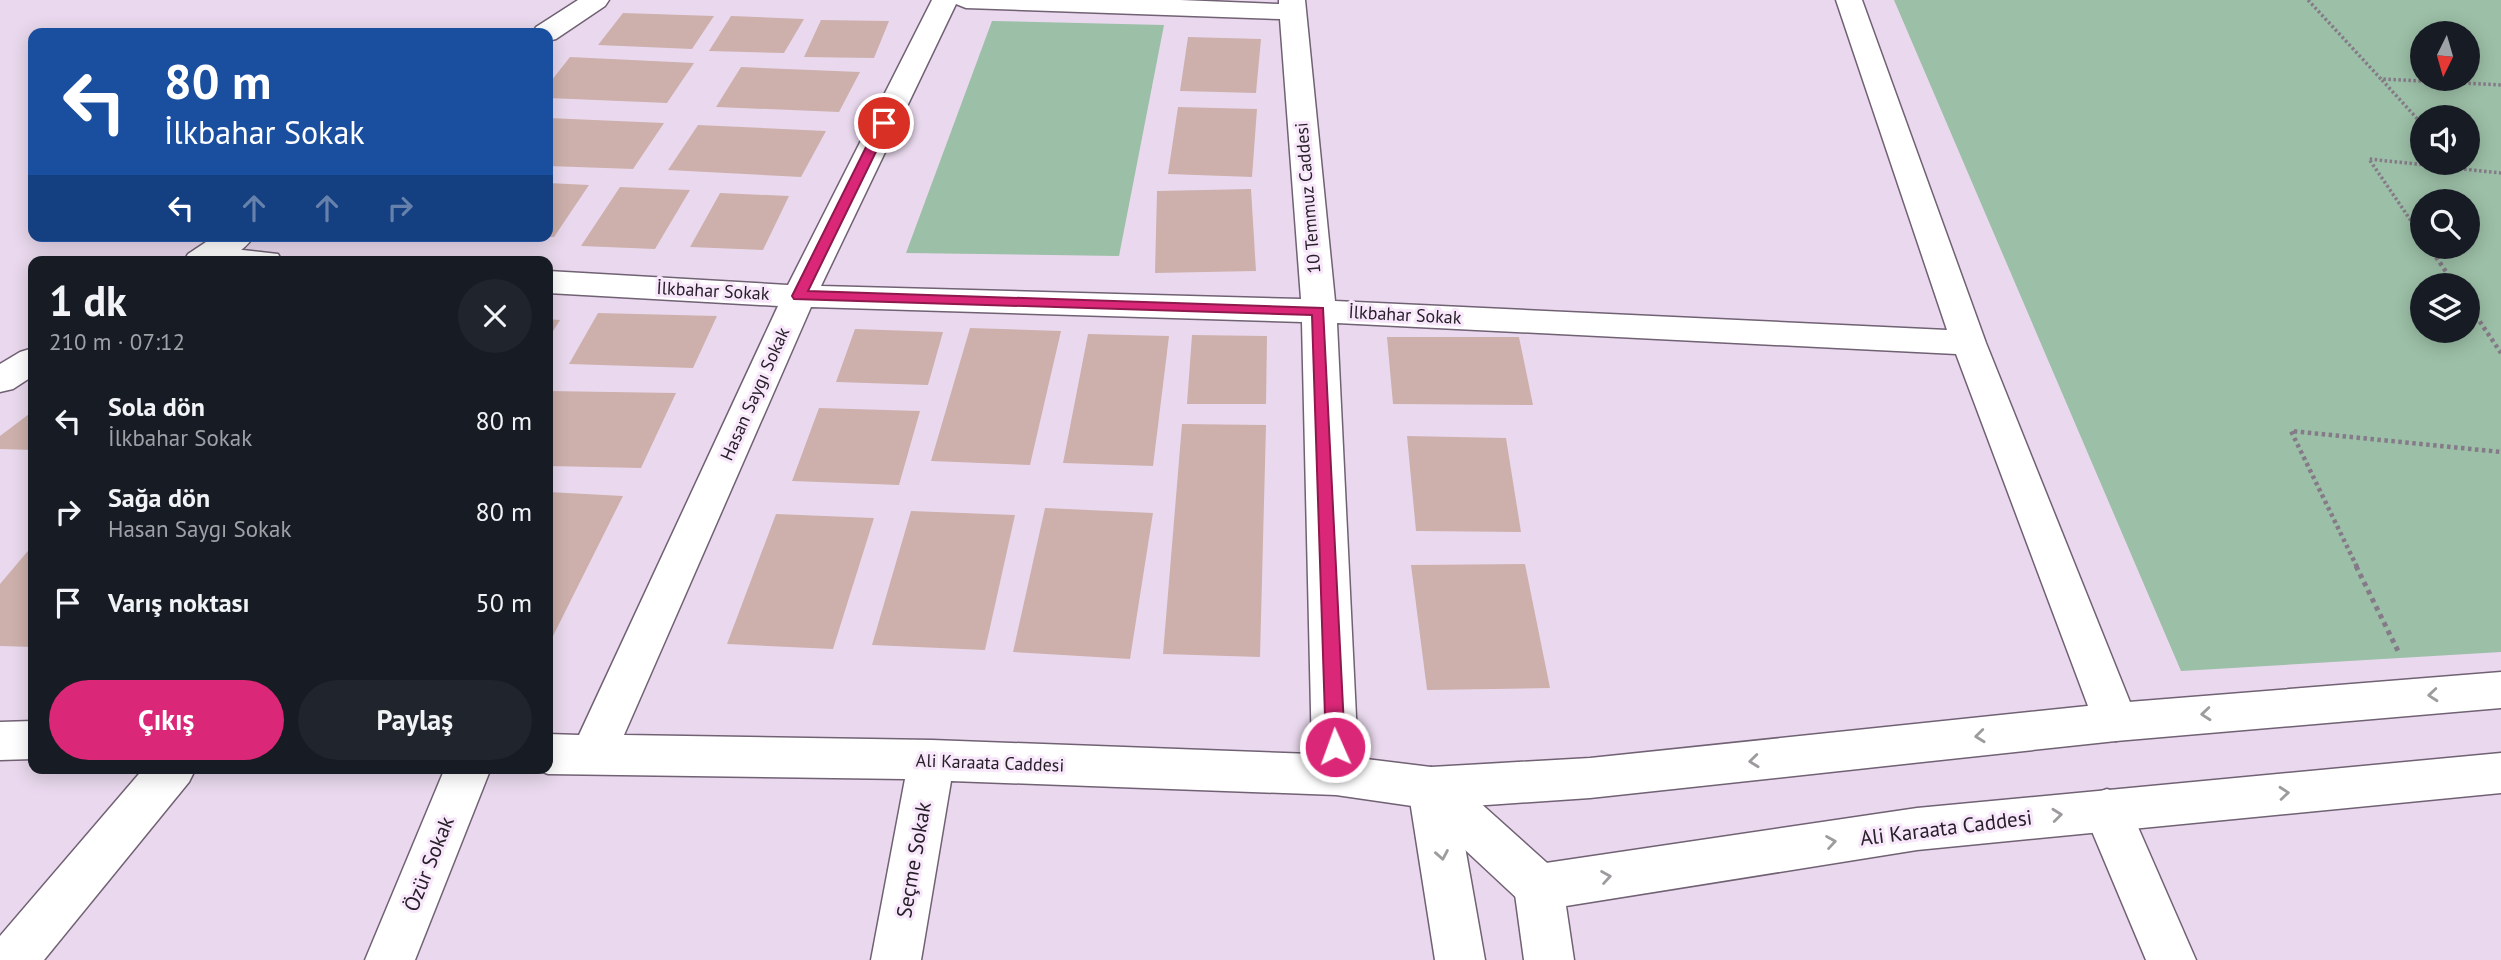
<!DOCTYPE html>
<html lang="tr">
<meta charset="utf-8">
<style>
:root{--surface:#171b24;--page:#20242c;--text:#f1f3f6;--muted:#9ea1a6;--accent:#db2777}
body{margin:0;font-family:"PT Sans",sans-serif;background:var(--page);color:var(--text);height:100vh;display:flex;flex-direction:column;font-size:26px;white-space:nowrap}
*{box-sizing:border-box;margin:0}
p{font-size:23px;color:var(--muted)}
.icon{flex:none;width:38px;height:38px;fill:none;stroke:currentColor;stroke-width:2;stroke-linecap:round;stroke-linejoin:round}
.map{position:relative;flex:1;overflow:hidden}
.side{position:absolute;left:28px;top:256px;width:525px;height:518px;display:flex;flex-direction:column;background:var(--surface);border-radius:14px;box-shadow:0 4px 18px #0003}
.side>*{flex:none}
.guide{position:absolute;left:28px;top:28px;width:525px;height:214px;border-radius:14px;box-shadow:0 4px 18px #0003;background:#1a4fa0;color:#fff;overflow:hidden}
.needle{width:46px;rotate:185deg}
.controls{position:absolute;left:2410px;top:21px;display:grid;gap:14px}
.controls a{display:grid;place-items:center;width:70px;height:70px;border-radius:50%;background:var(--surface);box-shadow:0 4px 18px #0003;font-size:35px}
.pin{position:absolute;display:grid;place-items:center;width:60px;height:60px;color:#fff;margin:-30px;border:4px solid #fff;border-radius:50%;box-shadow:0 2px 7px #0007}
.me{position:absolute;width:77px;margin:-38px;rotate:358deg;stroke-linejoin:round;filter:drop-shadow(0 0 5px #0008)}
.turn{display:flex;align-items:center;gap:24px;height:147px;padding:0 21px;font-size:32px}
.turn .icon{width:91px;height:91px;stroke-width:2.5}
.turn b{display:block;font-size:49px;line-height:60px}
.lanes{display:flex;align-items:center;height:66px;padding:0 21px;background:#0003;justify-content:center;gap:35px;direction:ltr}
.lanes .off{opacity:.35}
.round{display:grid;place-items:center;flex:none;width:74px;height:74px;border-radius:37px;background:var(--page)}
.overview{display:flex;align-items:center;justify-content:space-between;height:119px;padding:0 21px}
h1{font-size:42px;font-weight:700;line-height:52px}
.action{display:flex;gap:14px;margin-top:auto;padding:14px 21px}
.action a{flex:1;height:80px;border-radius:42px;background:var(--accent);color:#fff;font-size:28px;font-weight:700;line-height:80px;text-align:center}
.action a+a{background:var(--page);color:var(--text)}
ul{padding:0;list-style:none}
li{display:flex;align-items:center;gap:21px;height:91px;padding:0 21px}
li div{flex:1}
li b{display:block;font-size:26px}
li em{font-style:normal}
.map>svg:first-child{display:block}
.green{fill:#9cbfa7;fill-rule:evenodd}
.building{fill:#cdb0ac}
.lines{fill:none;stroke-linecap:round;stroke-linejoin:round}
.minor-casing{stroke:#706173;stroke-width:3}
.tertiary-casing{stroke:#706173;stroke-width:3}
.path-far2{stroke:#857a88;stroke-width:3.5;stroke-dasharray:2.5 2.5;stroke-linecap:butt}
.path-far1{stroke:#857a88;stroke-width:4.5;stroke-dasharray:3.5 3.5;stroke-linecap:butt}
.path{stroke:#857a88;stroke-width:5;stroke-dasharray:4.5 4.5;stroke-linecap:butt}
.minor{fill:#fff;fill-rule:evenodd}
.tertiary{fill:#fff;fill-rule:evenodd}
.oneway{stroke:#9e9b9e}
.route{fill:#db2777;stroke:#8e194d;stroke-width:2}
.labels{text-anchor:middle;stroke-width:6;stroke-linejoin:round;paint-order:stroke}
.street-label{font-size:18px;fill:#272028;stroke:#f8e6fb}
.near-street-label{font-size:21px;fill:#272028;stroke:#f8e6fb}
</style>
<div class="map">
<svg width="2501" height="960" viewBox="0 0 2501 960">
<rect width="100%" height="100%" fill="#ead9ee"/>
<g class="green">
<path d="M 1894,0 L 2501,0 L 2501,652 L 2181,671 ZM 2422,33 L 2468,33 L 2468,79 L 2422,79 ZM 2422,117 L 2468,117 L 2468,163 L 2422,163 ZM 2422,201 L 2468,201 L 2468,247 L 2422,247 ZM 2422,285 L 2468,285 L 2468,331 L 2422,331 Z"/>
<path d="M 992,21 L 1164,25 L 1119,256 L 906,253 Z"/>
</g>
<g class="building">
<path d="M 623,13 L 714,16 L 692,49 L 598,45 Z"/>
<path d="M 731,16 L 804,19 L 784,53 L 709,51 Z"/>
<path d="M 821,20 L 889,21 L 874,58 L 804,57 Z"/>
<path d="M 1188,37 L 1261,39 L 1256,93 L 1180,91 Z"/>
<path d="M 570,57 L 694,63 L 667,103 L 548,98 L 548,85 Z"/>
<path d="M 741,67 L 860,72 L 839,112 L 716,107 Z"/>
<path d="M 1178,107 L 1257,109 L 1252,177 L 1168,174 Z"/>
<path d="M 548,118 L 664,123 L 633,169 L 548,166 Z"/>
<path d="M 698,125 L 826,131 L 801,177 L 668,170 Z"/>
<path d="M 548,183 L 589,185 L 554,237 L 548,237 Z"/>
<path d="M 620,187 L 690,190 L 655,249 L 581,246 Z"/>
<path d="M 1251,189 L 1256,271 L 1155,273 L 1157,191 Z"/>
<path d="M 720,193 L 789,196 L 763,250 L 690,247 Z"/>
<path d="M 598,313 L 717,316 L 693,368 L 569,364 Z"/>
<path d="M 548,319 L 560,320 L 548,339 Z"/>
<path d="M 970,328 L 1061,331 L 1030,465 L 931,461 Z"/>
<path d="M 855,329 L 943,332 L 928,385 L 836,382 Z"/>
<path d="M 1088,334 L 1169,336 L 1153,466 L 1063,463 Z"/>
<path d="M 1192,335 L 1267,336 L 1266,404 L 1187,404 Z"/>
<path d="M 1387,337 L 1519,337 L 1533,405 L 1393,404 Z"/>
<path d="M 548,391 L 676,393 L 641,468 L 548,466 Z"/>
<path d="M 819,408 L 920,411 L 899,485 L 792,481 Z"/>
<path d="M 33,411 L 33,450 L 0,449 L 0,436 Z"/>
<path d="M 1182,424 L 1266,425 L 1260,657 L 1163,654 Z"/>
<path d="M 1407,436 L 1506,438 L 1521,532 L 1416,531 Z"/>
<path d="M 548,492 L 623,496 L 548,646 Z"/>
<path d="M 1045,508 L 1153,513 L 1130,659 L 1013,652 Z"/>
<path d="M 911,511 L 1015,515 L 985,650 L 872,645 Z"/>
<path d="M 776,514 L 874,518 L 833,649 L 727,644 Z"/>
<path d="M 33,545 L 33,647 L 0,646 L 0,584 Z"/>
<path d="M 1525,564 L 1550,688 L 1427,690 L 1411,565 Z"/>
</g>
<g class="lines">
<g class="minor-casing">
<g id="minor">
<path d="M 932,0 L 1180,0 L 1279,4 L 1279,0 L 1305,0 L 1335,301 L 1947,330 L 1836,0 L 1862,0 L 1986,343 L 2138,722 L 2132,735 L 2116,741 L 2100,735 L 2094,722 L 1956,354 L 1337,323 L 1358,758 L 1431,767 L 1447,773 L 1556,871 L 1564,887 L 1556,903 L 1539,910 L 1522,903 L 1419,807 L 1336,795 L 951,781 L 921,960 L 871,960 L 905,779 L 548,774 L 533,768 L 548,768 L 548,734 L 579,735 L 778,306 L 548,293 L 548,271 L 788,285 ZM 956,4 L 966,8 L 1280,19 L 1301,299 L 821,286 ZM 811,307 L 1302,322 L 1312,754 L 932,740 L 624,735 Z"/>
<path d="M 208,246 L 278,254 L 282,261 L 195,261 L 192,256 L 196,249 Z"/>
<path d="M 33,721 L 33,759 L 0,760 L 0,722 Z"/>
<path d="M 144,768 L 196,768 L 189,782 L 44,960 L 0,960 L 0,936 Z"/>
<path d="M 445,768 L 491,768 L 415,960 L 365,960 Z"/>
<path d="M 2107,789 L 2124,795 L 2196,960 L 2146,960 L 2083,810 L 2090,795 Z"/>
</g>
</g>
<g class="tertiary-casing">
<g id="tertiary">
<path d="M 578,0 L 609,0 L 605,6 L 556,39 L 548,41 L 548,33 L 533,33 L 536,27 Z"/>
<path d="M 215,236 L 254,236 C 236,263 212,261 184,261 L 188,254 Z"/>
<path d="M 33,348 L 33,376 L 13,389 L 0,392 L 0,364 L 20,352 Z"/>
<path d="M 2501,672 L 2501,708 L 2116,741 L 1590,798 L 1458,807 L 1485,960 L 1435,960 L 1408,788 L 1415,773 L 1431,767 L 1590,758 L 2116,703 Z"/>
<path d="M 2501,753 L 2501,793 L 1917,850 L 1566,906 L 1574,960 L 1524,960 L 1514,887 L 1522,871 L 1539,864 L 1917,808 Z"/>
</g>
</g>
<g class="path-far2">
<path d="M 2308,0 L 2381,79 L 2501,85"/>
<path d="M 2382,80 L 2422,124"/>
<path d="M 2422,237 L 2369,159 L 2501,173"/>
<path d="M 2429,247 L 2433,253"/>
</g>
<g class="path-far1">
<path d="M 2432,251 L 2455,285"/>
<path d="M 2468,304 L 2501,353"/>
<path d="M 2357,567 L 2291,431 L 2501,452"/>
</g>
<path class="path" d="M 2356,566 L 2399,653"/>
<use href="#minor" class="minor"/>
<use href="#tertiary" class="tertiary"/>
</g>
<defs><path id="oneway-chevron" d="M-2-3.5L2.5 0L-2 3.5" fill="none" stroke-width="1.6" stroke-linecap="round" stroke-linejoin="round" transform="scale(1.75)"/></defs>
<g class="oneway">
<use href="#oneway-chevron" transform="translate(2433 695) rotate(175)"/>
<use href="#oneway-chevron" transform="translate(2206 714) rotate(175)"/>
<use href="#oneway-chevron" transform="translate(1980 736) rotate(174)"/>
<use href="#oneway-chevron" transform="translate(1754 761) rotate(174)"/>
<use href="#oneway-chevron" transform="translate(2284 793) rotate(-5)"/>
<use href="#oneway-chevron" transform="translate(2057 815) rotate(-6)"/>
<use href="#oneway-chevron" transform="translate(1831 842) rotate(-9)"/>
<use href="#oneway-chevron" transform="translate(1442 855) rotate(80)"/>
<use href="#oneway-chevron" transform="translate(1606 877) rotate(-9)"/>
</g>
<path class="route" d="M 884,120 L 890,123 L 808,291 L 1323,308 L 1345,747 L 1342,753 L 1335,756 L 1329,753 L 1326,747 L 1312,315 L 794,299 L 792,296 L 878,123 Z"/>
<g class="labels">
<g class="street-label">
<text transform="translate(1308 198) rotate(-95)" y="6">10 Temmuz Caddesi</text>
<text transform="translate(713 291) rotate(3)" y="6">İlkbahar Sokak</text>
<text transform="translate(1405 315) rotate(3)" y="6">İlkbahar Sokak</text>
<text transform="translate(755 394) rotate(-66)" y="6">Hasan Saygı Sokak</text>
<text transform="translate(990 763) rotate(2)" y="6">Ali Karaata Caddesi</text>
</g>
<g class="near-street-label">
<text transform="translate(1946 828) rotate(-7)" y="7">Ali Karaata Caddesi</text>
<text transform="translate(914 860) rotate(-80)" y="7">Seçme Sokak</text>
<text transform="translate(429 864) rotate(-68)" y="7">Özür Sokak</text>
</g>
</g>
</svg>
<div class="controls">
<a><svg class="needle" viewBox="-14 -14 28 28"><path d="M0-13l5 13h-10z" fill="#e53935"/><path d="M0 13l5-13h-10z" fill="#9ea1a6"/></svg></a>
<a><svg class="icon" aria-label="sound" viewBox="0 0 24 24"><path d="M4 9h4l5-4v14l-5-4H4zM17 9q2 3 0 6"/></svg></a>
<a><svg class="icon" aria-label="search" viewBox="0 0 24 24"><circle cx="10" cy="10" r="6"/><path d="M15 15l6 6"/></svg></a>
<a><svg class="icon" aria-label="layers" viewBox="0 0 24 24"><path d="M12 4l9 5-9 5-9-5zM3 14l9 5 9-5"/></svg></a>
</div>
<div class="pin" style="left:884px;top:123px;background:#d93025"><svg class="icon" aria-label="arrive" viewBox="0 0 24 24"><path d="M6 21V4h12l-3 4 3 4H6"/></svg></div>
<svg class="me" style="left:1335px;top:747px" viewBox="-20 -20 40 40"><circle r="17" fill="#db2777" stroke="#fff" stroke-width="3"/><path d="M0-11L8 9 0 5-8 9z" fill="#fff"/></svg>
<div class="guide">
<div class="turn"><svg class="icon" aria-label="left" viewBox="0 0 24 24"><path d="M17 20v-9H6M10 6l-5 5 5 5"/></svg><div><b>80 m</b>İlkbahar Sokak</div></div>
<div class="lanes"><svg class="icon" aria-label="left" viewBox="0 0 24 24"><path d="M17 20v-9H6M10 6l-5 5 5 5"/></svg><svg class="icon off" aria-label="ahead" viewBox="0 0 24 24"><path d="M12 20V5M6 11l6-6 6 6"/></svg><svg class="icon off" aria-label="ahead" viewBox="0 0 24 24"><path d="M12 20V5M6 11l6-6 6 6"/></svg><svg class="icon off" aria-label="right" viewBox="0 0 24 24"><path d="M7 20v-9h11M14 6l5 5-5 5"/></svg></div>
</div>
<section class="side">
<div class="overview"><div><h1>1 dk</h1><p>210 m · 07:12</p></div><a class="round"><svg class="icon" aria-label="close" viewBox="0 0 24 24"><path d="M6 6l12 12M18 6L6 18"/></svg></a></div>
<ul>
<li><svg class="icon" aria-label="left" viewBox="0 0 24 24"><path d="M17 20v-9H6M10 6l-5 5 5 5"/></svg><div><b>Sola dön</b><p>İlkbahar Sokak</p></div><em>80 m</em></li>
<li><svg class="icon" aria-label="right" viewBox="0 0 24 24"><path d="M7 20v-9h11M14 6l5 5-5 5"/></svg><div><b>Sağa dön</b><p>Hasan Saygı Sokak</p></div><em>80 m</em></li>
<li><svg class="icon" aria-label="arrive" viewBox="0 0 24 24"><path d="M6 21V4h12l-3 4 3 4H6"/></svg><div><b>Varış noktası</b></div><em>50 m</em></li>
</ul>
<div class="action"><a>Çıkış</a><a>Paylaş</a></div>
</section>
</div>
